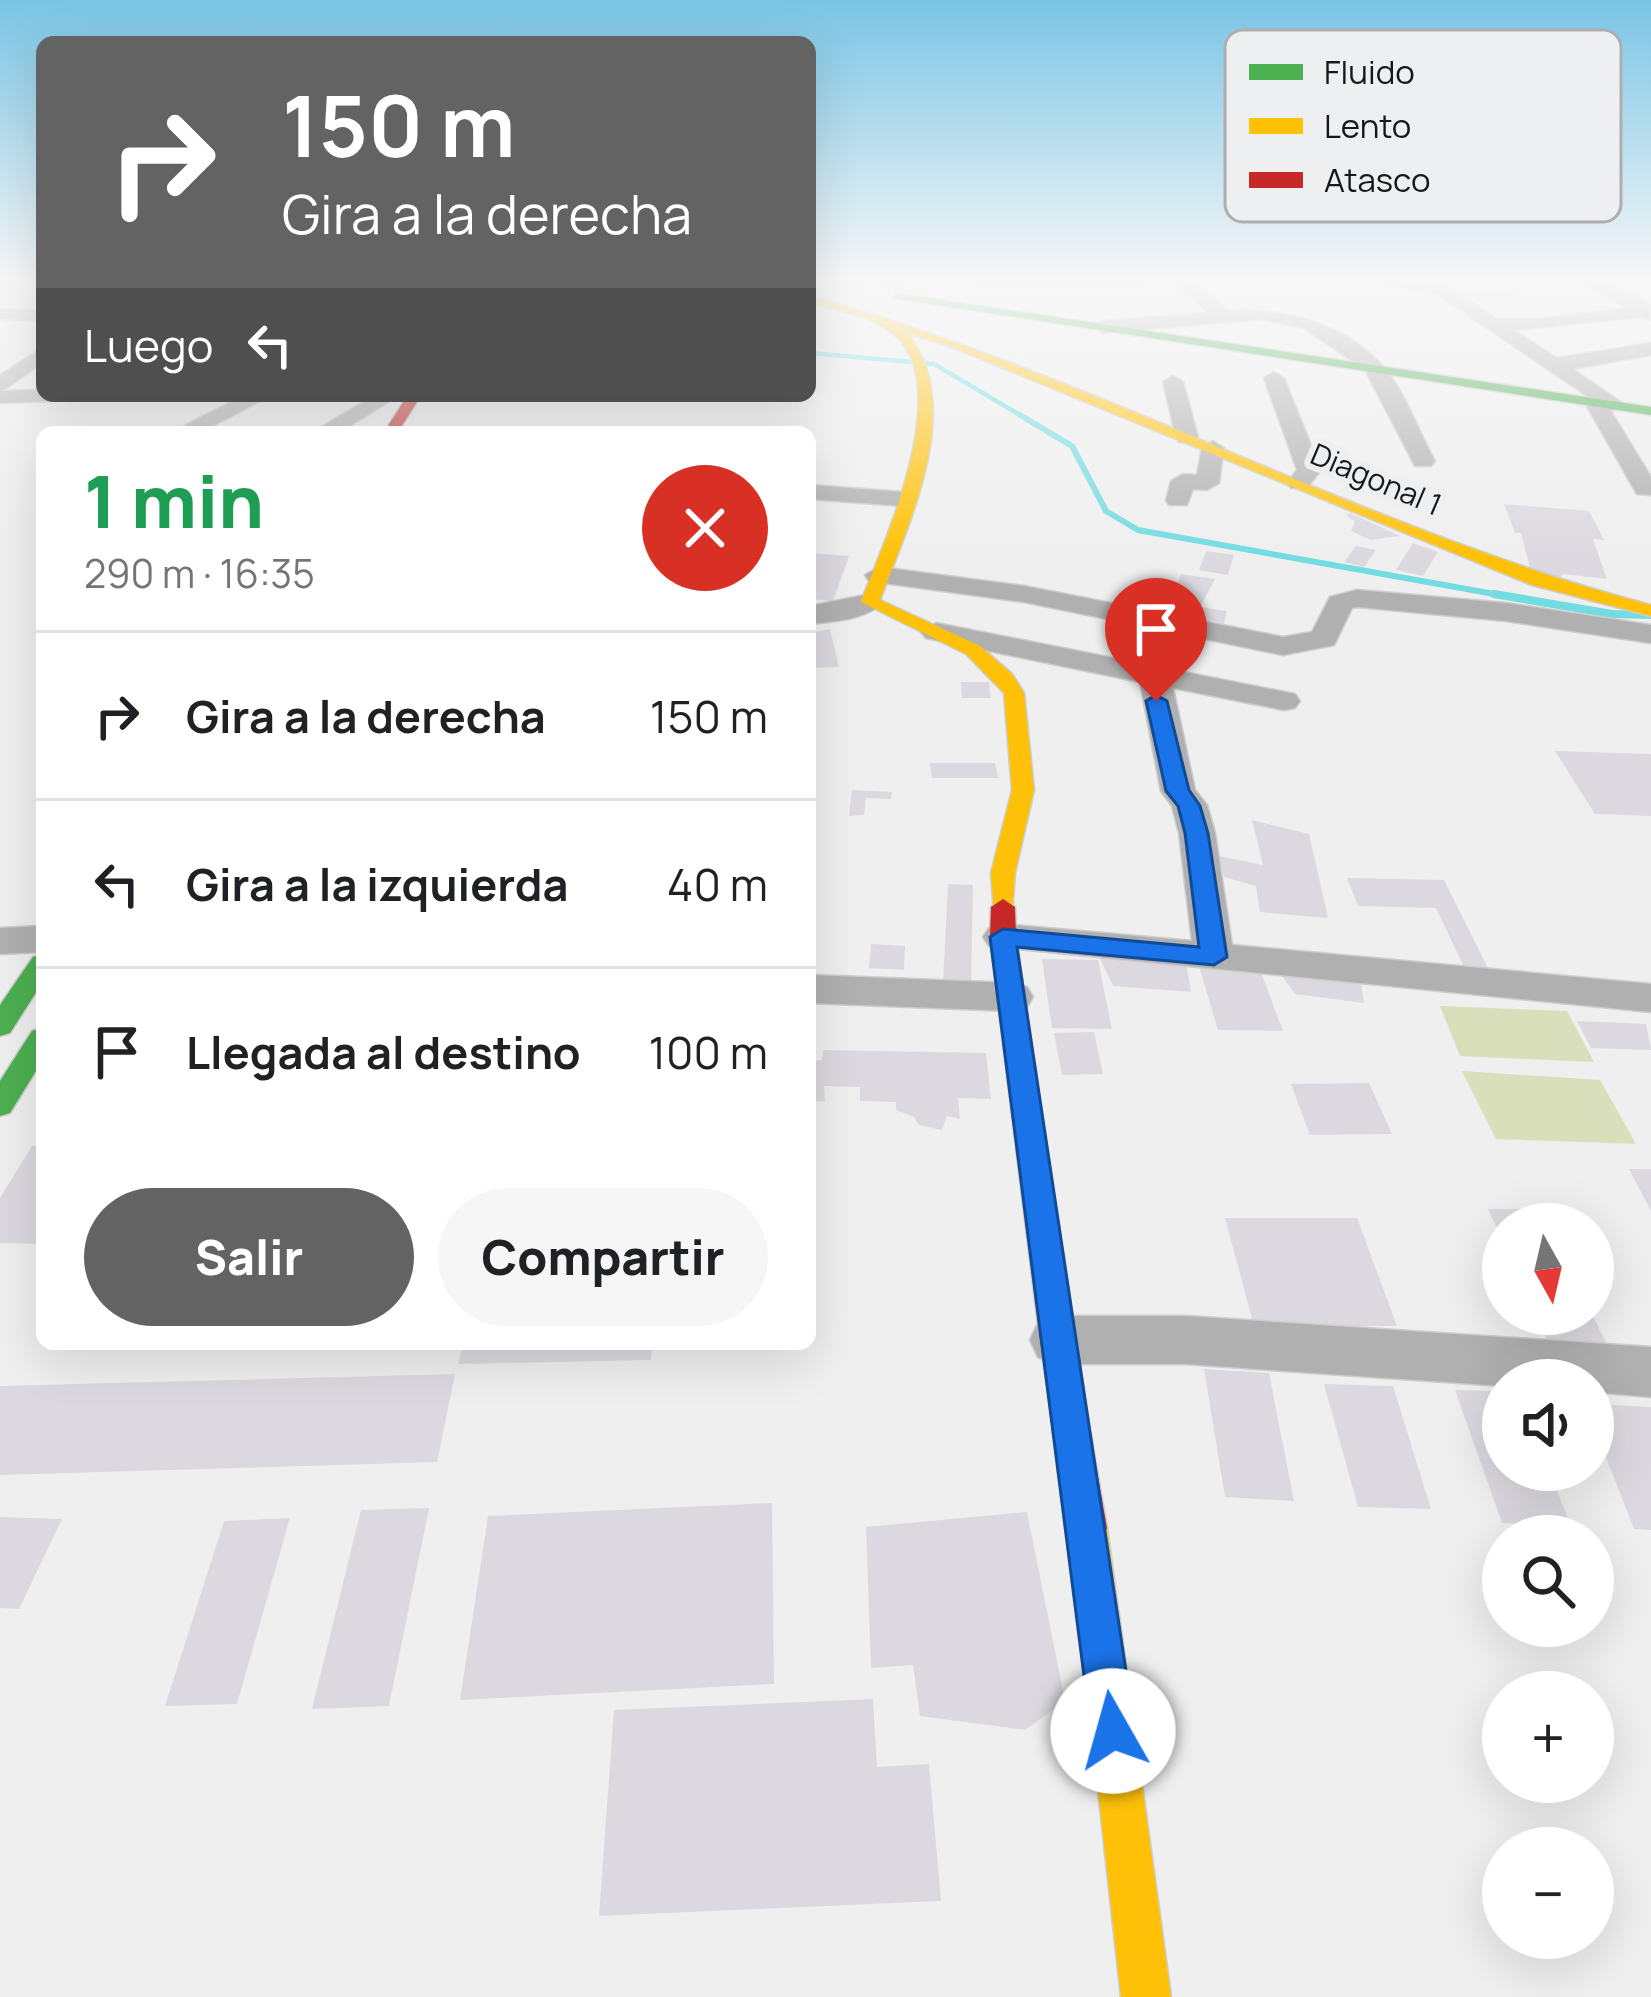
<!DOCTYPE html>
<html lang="es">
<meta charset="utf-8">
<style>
:root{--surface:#fff;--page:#f6f6f6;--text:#202124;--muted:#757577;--line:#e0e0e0;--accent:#636363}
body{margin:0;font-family:Manrope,sans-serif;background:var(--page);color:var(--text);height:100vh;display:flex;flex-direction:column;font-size:45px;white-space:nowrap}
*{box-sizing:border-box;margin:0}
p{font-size:39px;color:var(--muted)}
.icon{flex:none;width:66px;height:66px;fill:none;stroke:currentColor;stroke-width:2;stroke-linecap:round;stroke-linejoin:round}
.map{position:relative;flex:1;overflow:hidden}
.side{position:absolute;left:36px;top:426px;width:780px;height:924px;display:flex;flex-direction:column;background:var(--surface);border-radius:18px;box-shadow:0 12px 48px #0002}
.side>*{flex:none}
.banner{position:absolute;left:36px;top:36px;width:780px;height:366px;border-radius:18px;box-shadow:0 12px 48px #0002;background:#636363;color:#fff;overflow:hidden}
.needle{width:78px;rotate:172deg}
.tools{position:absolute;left:1482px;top:1203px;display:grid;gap:24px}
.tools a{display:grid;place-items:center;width:132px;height:132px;border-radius:50%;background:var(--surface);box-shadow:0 12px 48px #0002;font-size:60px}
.pin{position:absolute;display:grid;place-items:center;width:102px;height:102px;color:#fff;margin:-123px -51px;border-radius:50% 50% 50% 0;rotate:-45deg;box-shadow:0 0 12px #0007}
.pin .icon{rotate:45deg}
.me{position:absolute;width:132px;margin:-66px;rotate:353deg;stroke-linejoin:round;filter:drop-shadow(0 0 9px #0008)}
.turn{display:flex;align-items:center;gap:42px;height:252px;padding:0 48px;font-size:54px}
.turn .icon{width:156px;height:156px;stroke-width:2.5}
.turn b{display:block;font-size:84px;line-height:102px}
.then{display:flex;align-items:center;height:114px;padding:0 48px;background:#0003;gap:24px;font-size:45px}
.round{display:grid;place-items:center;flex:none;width:126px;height:126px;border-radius:63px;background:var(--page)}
.summary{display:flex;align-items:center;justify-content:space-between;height:204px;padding:0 48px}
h1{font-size:72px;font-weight:800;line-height:90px;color:#1e9e55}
.cta{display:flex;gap:24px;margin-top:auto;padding:24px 48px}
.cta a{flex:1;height:138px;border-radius:72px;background:var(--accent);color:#fff;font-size:48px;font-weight:800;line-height:138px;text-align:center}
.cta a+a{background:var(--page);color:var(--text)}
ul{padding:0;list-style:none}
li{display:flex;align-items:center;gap:36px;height:168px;padding:0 48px;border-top:3px solid var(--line)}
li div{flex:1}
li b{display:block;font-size:45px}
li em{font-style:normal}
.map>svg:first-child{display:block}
.green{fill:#d9dfba}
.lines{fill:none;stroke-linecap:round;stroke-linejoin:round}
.stream-far2{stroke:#72dce1;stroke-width:4.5}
.stream-far1{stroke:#72dce1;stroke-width:6}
.stream{stroke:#72dce1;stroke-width:8}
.building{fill:#dbd9df}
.street-casing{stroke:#cdcdcd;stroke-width:3}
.fast-casing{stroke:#cdcdcd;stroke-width:3}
.slow-casing{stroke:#cdcdcd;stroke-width:3}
.jam-casing{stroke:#cdcdcd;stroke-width:3}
.street{fill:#b0b0b0;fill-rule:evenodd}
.fast{fill:#4caf50;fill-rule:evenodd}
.slow{fill:#ffc107;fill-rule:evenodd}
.jam{fill:#c62828;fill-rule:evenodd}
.route{fill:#1a73e8;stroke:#114b97;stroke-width:3}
.labels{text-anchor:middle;stroke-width:12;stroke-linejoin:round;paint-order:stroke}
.far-street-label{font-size:30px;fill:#181818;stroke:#eeeff0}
.key{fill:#eeeff0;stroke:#aeaeaf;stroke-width:3}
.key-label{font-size:33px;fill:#181818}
</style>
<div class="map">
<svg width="1651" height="1997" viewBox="0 0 1651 1997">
<rect width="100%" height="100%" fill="#efefef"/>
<g class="green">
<path d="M 1440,1006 L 1567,1011 L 1594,1062 L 1460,1056 Z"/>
<path d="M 1462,1071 L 1600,1080 L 1636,1144 L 1496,1139 Z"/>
</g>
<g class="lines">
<path class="stream-far2" d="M 810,353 L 934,364 L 1025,418"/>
<path class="stream-far1" d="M 1020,415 L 1072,446 L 1106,511 L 1138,530 L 1511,597"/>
<path class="stream" d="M 1494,594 L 1612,614 L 1651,615"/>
</g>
<g class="building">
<path d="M 1459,293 L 1511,293 L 1522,302 L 1469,302 Z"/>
<path d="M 1504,504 L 1589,511 L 1604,540 L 1593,539 L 1607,579 L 1564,574 L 1554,582 L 1532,575 L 1521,533 L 1515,533 Z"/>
<path d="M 1350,513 L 1400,536 L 1371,540 L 1351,531 L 1355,521 L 1346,516 Z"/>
<path d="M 1413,543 L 1438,552 L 1423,576 L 1396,570 Z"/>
<path d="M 1356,546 L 1376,550 L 1364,567 L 1344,562 Z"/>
<path d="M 1206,551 L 1234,555 L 1228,575 L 1199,570 Z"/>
<path d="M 810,553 L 849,556 L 833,601 L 810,599 Z"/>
<path d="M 1181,574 L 1215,579 L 1200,607 L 1227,611 L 1224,623 L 1190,618 L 1191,607 L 1172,603 Z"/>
<path d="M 830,629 L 839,667 L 810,668 L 810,633 Z"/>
<path d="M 961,682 L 989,682 L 991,698 L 962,698 Z"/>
<path d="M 1555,751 L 1651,754 L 1651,816 L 1595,814 Z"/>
<path d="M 930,763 L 995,763 L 998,778 L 932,778 Z"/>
<path d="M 852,790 L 892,792 L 891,799 L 866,798 L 864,815 L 849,816 Z"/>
<path d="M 1252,820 L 1309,834 L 1328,918 L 1260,912 L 1256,886 L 1224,877 L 1219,856 L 1263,865 Z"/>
<path d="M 1347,878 L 1444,880 L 1490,972 L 1466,971 L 1436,908 L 1358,906 Z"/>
<path d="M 948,884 L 973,885 L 971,984 L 943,982 Z"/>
<path d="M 871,944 L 905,946 L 904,970 L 869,968 Z"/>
<path d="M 1099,956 L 1186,962 L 1191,992 L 1113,986 Z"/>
<path d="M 1042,959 L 1098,960 L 1112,1029 L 1052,1028 Z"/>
<path d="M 1199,966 L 1261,972 L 1283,1031 L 1218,1030 Z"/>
<path d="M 1280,973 L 1361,983 L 1364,1003 L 1295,994 Z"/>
<path d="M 1577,1021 L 1646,1024 L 1651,1050 L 1591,1048 Z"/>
<path d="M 1094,1032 L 1103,1074 L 1062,1075 L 1054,1033 Z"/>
<path d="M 823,1050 L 986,1053 L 991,1099 L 958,1098 L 960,1119 L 947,1116 L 942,1130 L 919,1125 L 914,1117 L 896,1110 L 896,1102 L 860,1101 L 860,1087 L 824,1086 L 825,1101 L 810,1102 L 810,1061 L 822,1060 Z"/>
<path d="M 1369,1083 L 1392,1134 L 1310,1135 L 1291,1084 Z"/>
<path d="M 32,1146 L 42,1146 L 42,1244 L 0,1243 L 0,1198 Z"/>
<path d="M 1629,1169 L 1651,1169 L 1651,1211 Z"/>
<path d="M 1488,1209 L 1540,1209 L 1548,1224 L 1503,1224 L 1503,1242 Z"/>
<path d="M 1225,1218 L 1357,1218 L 1397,1326 L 1254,1326 Z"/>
<path d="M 1536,1314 L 1592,1314 L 1611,1353 L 1553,1353 Z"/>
<path d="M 463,1344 L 653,1344 L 651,1360 L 458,1364 Z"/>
<path d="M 1204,1369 L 1269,1373 L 1294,1501 L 1225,1497 Z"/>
<path d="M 455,1374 L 437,1462 L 0,1475 L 0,1386 Z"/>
<path d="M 1324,1384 L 1393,1386 L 1431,1509 L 1358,1507 Z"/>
<path d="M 1455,1390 L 1503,1391 L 1503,1470 L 1549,1470 L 1571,1526 L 1502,1523 Z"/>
<path d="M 1593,1404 L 1651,1407 L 1651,1530 L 1634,1529 L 1593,1424 Z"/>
<path d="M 772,1503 L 774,1684 L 460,1700 L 488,1516 Z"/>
<path d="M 429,1508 L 389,1706 L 312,1709 L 361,1510 Z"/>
<path d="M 1027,1512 L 1065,1701 L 1025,1730 L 920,1716 L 913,1665 L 871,1668 L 866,1527 Z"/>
<path d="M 0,1517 L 62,1519 L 19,1609 L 0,1608 Z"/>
<path d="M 290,1518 L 237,1704 L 165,1706 L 224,1521 Z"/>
<path d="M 873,1699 L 877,1767 L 929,1764 L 941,1901 L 599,1916 L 614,1710 Z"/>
</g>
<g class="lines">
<g class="street-casing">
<g id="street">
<path d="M 893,278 L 920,278 L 886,287 L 886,279 Z"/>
<path d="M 972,278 L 1152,278 L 1144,283 L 980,283 Z"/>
<path d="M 1172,278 L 1190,278 L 1228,311 C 1282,307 1341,322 1380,363 C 1404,388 1418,431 1435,461 L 1431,466 L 1415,466 L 1365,370 L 1304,328 L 1262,319 L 1103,333 L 1094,327 L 1103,321 L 1208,313 Z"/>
<path d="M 1364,278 L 1435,278 L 1497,319 L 1539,319 L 1625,308 L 1581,278 L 1600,278 L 1651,305 L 1649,320 L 1640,317 L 1514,330 L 1557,358 L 1651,343 L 1651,355 L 1573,369 L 1625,405 L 1611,411 L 1651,477 L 1651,495 L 1637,494 L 1634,489 L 1585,403 L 1590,398 L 1437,294 Z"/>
<path d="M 0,309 L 42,310 L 42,320 L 0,319 Z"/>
<path d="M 42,348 L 42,363 L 2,391 L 42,390 L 42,396 L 81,396 L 78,400 L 0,403 L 0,375 Z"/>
<path d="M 1274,372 L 1284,378 L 1321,470 L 1307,488 L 1291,488 L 1287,483 L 1297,470 L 1264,378 Z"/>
<path d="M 1173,376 L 1183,382 L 1198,437 L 1195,442 L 1179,442 L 1176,437 L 1163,382 Z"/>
<path d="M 243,396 L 270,396 L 201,432 L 172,432 Z"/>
<path d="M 373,396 L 398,396 L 340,432 L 313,432 Z"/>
<path d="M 1213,441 L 1224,448 L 1219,483 L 1207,490 L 1193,489 L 1187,505 L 1169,505 L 1166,500 L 1171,481 L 1183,474 L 1197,475 L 1202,448 Z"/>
<path d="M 810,485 L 903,492 L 915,499 L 903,506 L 810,499 Z"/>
<path d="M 879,567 L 1024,586 L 1283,637 L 1312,632 L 1330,597 L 1357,590 L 1506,603 L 1651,625 L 1651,643 L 1506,621 L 1358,607 L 1352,608 L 1334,645 L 1283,655 L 1024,602 L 869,581 L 865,575 Z"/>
<path d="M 870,594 L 884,602 C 865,620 836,621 810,624 L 810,606 Z"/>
<path d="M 936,623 L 1295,694 L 1300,701 L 1295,708 L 1284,710 L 1173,688 L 1195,790 L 1207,805 L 1215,833 L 1232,945 L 1651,984 L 1651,1012 L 989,946 L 983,937 L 989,928 L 1003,924 L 1192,941 L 1179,833 L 1172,806 L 1161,791 L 1140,682 L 926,638 L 921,632 Z"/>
<path d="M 42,926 L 42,952 L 0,954 L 0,928 Z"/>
<path d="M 810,975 L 1012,983 L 1027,987 L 1033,997 L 1027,1007 L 1012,1011 L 810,1003 Z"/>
<path d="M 1057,1316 L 1185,1316 L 1651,1347 L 1651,1397 L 1593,1392 L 1593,1380 L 1503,1380 L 1503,1386 L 1185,1364 L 1057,1364 L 1038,1357 L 1030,1340 L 1038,1323 Z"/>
</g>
</g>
<g class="fast-casing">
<g id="fast">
<path d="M 896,293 L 1651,407 L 1651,415 L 892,298 Z"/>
<path d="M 42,954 L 42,983 L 10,1033 L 0,1036 L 0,1005 L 33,957 Z"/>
<path d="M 42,1028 L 42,1061 L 10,1113 L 0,1116 L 0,1081 L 32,1031 Z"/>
</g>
</g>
<g class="slow-casing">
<g id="slow">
<path d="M 810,296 C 1098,376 1362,529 1651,605 L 1651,616 L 1532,585 L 949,346 L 907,333 C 967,406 908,524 880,600 L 980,646 L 1012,674 L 1024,693 L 1034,790 L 1015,873 L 1012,913 L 994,913 L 991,873 L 1012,790 L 1004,693 L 966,654 L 861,602 C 884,542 954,391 896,336 C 875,316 837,311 810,303 Z"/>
<path d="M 1088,1509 L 1102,1515 L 1107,1528 L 1171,1997 L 1121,1997 L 1069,1528 L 1074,1515 Z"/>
</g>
</g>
<g class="jam-casing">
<g id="jam">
<path d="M 407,396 L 421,396 L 398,432 L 384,432 Z"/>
<path d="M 1003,899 L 1015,907 L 1016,937 L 1074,1340 L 1107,1528 L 1102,1541 L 1088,1547 L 1074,1541 L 1069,1528 L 1040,1340 L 990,937 L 991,907 Z"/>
</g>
</g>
<use href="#street" class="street"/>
<use href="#fast" class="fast"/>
<use href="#slow" class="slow"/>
<use href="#jam" class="jam"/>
</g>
<linearGradient id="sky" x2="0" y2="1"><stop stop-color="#79c4e5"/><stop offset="0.5" stop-color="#f8f8f8"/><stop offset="1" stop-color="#f8f8f8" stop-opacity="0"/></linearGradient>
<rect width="1651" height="557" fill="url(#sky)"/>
<path class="route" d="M 1156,695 L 1167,701 L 1189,790 L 1200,806 L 1208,833 L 1227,957 L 1214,965 L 1017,947 L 1135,1731 L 1129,1747 L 1113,1753 L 1097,1747 L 1091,1731 L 990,937 L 1003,929 L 1199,947 L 1185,833 L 1178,806 L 1166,791 L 1146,701 Z"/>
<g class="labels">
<g class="far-street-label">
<text transform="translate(1376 480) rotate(23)" y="10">Diagonal 1</text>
</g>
</g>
<rect x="1225" y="30" width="396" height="192" rx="18" class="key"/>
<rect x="1249" y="64" width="54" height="16" fill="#4caf50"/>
<rect x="1249" y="118" width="54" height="16" fill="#ffc107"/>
<rect x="1249" y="172" width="54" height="16" fill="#c62828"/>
<g class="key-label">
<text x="1324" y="84">Fluido</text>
<text x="1324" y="138">Lento</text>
<text x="1324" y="192">Atasco</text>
</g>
</svg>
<div class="tools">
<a><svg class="needle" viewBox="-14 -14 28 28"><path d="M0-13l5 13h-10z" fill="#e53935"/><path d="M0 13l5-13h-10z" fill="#757577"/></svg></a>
<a><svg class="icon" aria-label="sound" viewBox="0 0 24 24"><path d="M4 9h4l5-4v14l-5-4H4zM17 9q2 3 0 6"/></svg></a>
<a><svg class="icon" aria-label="search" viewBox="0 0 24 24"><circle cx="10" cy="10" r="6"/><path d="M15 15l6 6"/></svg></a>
<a>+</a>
<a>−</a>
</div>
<div class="pin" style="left:1156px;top:701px;background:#d93025"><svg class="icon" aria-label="arrive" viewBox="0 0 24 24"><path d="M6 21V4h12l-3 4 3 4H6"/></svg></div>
<svg class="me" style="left:1113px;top:1731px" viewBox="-20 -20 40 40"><circle r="19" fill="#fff"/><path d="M0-13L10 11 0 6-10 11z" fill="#1a73e8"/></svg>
<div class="banner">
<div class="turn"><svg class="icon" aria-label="right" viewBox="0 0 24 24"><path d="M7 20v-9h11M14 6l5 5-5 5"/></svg><div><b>150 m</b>Gira a la derecha</div></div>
<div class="then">Luego<svg class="icon" aria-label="left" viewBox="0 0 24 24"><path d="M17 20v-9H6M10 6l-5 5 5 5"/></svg></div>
</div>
<section class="side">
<div class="summary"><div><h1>1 min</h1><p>290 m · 16:35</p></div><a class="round" style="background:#d93025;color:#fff"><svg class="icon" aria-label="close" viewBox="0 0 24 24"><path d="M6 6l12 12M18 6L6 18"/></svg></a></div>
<ul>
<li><svg class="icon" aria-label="right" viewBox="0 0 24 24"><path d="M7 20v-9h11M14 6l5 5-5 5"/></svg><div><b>Gira a la derecha</b></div><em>150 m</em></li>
<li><svg class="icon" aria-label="left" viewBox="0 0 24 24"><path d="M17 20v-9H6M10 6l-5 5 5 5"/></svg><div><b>Gira a la izquierda</b></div><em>40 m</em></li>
<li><svg class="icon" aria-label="arrive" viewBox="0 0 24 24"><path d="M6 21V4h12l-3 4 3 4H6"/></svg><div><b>Llegada al destino</b></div><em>100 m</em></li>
</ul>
<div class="cta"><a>Salir</a><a>Compartir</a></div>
</section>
</div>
